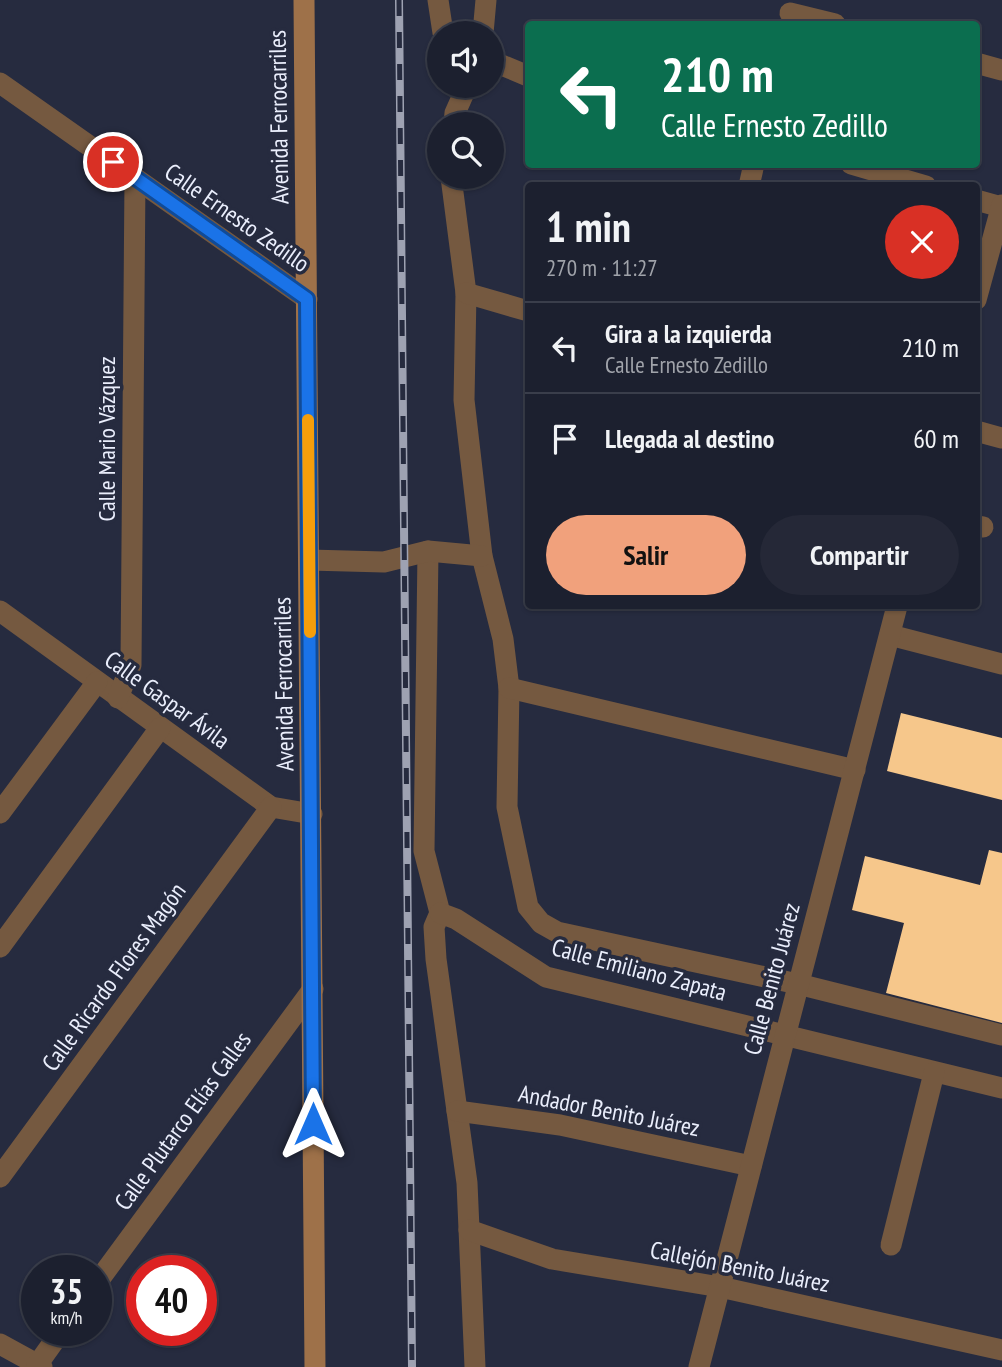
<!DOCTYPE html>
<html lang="es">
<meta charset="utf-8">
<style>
:root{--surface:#1c202f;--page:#252837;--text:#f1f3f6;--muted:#a0a3aa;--line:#3a3e4b;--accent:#f1a17c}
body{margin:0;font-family:"PT Sans Narrow",sans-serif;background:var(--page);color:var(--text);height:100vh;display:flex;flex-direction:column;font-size:26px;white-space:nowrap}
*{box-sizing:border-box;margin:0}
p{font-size:23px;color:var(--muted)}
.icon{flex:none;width:38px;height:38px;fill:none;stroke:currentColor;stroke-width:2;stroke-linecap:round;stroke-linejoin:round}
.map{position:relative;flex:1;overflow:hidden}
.side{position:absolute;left:525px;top:182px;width:455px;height:427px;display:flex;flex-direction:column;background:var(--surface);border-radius:7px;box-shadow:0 2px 5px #0004,0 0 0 2px var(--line)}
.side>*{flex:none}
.top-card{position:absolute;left:525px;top:21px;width:455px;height:147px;border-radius:7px;box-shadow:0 2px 5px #0004,0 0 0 2px var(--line);background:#0b6e4f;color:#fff;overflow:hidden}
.fabs{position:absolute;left:427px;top:21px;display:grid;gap:14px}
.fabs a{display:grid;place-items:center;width:77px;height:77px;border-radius:50%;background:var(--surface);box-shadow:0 2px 5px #0004,0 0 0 2px var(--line);font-size:35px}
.speed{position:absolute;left:21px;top:1255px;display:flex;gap:14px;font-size:35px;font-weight:700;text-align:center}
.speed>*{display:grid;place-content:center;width:91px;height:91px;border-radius:50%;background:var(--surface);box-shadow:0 2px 5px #0004,0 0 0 2px var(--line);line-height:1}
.speed small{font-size:18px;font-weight:400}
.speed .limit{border:10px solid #d22;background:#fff;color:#111}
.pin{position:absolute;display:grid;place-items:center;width:60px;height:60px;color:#fff;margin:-30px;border:4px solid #fff;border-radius:50%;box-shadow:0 2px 7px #0007}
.me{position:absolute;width:77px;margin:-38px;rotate:0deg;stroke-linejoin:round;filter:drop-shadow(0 0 5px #0008)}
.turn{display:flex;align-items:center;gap:24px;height:147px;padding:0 21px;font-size:32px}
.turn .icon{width:91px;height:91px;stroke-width:2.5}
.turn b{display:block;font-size:49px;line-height:60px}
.round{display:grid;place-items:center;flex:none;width:74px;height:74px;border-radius:37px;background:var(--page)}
.overview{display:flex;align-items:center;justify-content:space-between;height:119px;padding:0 21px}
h1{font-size:42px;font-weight:700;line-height:52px}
.button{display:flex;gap:14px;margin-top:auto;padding:14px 21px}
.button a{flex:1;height:80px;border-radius:42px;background:var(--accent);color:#111;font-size:28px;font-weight:700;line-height:80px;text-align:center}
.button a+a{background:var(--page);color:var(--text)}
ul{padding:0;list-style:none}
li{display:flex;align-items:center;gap:21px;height:91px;padding:0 21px;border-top:2px solid var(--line)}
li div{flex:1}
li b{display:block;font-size:26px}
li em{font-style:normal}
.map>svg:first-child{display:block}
.building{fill:#f6c78b}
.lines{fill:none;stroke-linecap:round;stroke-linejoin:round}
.street{stroke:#755940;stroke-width:21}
.secondary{stroke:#9e7149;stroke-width:21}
.rail-casing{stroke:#9ea2b2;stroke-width:8}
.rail{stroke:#262b3f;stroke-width:5;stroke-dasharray:16;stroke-linecap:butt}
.route-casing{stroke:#114b97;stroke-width:18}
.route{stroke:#1a73e8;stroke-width:12}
.slow{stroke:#f59e0b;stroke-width:12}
.labels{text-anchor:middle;stroke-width:7;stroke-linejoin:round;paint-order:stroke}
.street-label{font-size:24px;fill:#eaeefc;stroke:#262b3f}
</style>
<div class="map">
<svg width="1002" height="1367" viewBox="0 0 1002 1367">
<rect width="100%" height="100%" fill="#262b3f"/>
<g class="building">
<path d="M 901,713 L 1002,738 L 1002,800 L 887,771 Z"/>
<path d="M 989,850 L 1002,853 L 1002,1023 L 886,993 L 904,923 L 852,910 L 865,856 L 980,885 Z"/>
</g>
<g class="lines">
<g class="street">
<path d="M 438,0 L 443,33"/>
<path d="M 790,13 L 835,24"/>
<path d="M 483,33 L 486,0"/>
<path d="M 492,61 L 528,76"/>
<path d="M 976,63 L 1002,70"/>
<path d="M 0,83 L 307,299"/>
<path d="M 454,124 L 455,113 L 467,86"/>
<path d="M 851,164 L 926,186"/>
<path d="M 451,177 L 466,293 L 464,400 L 482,556 L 503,639 L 509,688 L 507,807 L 528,907 L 541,923 L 557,932 L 798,984 L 1002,1035"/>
<path d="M 749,186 L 754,164"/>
<path d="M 976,200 L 1002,207"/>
<path d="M 466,293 L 528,311"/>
<path d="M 976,300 L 1002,205"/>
<path d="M 976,431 L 1002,438"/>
<path d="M 976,526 L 983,527"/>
<path d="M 428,551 L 424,851 L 440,913 L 434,927 L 436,959 L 467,1183 L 475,1367"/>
<path d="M 309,560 L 384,562 L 428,551 L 482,556"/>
<path d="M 0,611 L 271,807 L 312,814"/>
<path d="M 890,635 L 1002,664"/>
<path d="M 509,688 L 855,770"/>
<path d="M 118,698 L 131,665 L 135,178"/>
<path d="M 0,813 L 97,682"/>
<path d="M 440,913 L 456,919 L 546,977 L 1002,1088"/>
<path d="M 0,947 L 160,728"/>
<path d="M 457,1111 L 560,1125 L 751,1166"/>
<path d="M 0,1177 L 271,807"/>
<path d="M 469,1230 L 552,1259 L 720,1287 L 1002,1350"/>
<path d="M 891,1245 L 934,1073"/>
<path d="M 96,1284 L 313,989"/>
<path d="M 0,1344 L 42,1367"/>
<path d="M 37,1365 L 62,1330"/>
<path d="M 699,1367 L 897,606"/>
</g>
<path class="secondary" d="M 304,0 L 315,1367"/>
<g class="rail-casing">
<path id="rail" d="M 399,0 L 412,1367"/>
</g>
<use href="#rail" class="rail"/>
</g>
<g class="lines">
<g class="route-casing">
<path id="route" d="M 113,162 L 307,299 L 313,1124"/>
</g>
<use href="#route" class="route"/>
<path class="slow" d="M 308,420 L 310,632"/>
</g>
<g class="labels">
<g class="street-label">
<text transform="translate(279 117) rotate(-91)" y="8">Avenida Ferrocarriles</text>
<text transform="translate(237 218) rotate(35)" y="8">Calle Ernesto Zedillo</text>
<text transform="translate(107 439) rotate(-90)" y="8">Calle Mario Vázquez</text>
<text transform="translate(284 684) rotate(-91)" y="8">Avenida Ferrocarriles</text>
<text transform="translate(167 700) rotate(36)" y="8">Calle Gaspar Ávila</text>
<text transform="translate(639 970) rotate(15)" y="8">Calle Emiliano Zapata</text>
<text transform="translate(114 977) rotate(-54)" y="8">Calle Ricardo Flores Magón</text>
<text transform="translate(772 979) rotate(-75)" y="8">Calle Benito Juárez</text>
<text transform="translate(609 1111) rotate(11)" y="8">Andador Benito Juárez</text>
<text transform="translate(183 1121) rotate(-54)" y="8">Calle Plutarco Elías Calles</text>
<text transform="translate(740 1267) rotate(11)" y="8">Callejón Benito Juárez</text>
</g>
</g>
</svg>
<div class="fabs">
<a><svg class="icon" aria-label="sound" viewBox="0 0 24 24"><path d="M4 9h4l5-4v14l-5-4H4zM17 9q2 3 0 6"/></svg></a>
<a><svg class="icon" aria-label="search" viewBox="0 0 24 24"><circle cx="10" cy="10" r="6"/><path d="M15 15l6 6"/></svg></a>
</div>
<div class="speed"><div>35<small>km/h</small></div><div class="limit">40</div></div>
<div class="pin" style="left:113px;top:162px;background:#d93025"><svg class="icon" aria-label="arrive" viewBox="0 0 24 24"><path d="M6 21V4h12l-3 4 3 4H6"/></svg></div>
<svg class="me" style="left:313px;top:1124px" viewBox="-20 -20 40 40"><path d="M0-17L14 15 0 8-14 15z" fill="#1a73e8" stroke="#fff" stroke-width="4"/></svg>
<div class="top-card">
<div class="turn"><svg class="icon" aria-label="left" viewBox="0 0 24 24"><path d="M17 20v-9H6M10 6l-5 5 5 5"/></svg><div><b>210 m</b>Calle Ernesto Zedillo</div></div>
</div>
<section class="side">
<div class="overview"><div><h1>1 min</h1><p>270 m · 11:27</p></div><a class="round" style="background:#d93025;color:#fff"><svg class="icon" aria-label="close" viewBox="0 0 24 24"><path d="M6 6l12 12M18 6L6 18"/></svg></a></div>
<ul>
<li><svg class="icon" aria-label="left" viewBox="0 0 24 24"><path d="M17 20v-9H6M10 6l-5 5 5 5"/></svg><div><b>Gira a la izquierda</b><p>Calle Ernesto Zedillo</p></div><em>210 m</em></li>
<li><svg class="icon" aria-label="arrive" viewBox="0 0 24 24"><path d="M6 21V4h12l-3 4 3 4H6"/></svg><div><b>Llegada al destino</b></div><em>60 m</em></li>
</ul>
<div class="button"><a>Salir</a><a>Compartir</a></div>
</section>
</div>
